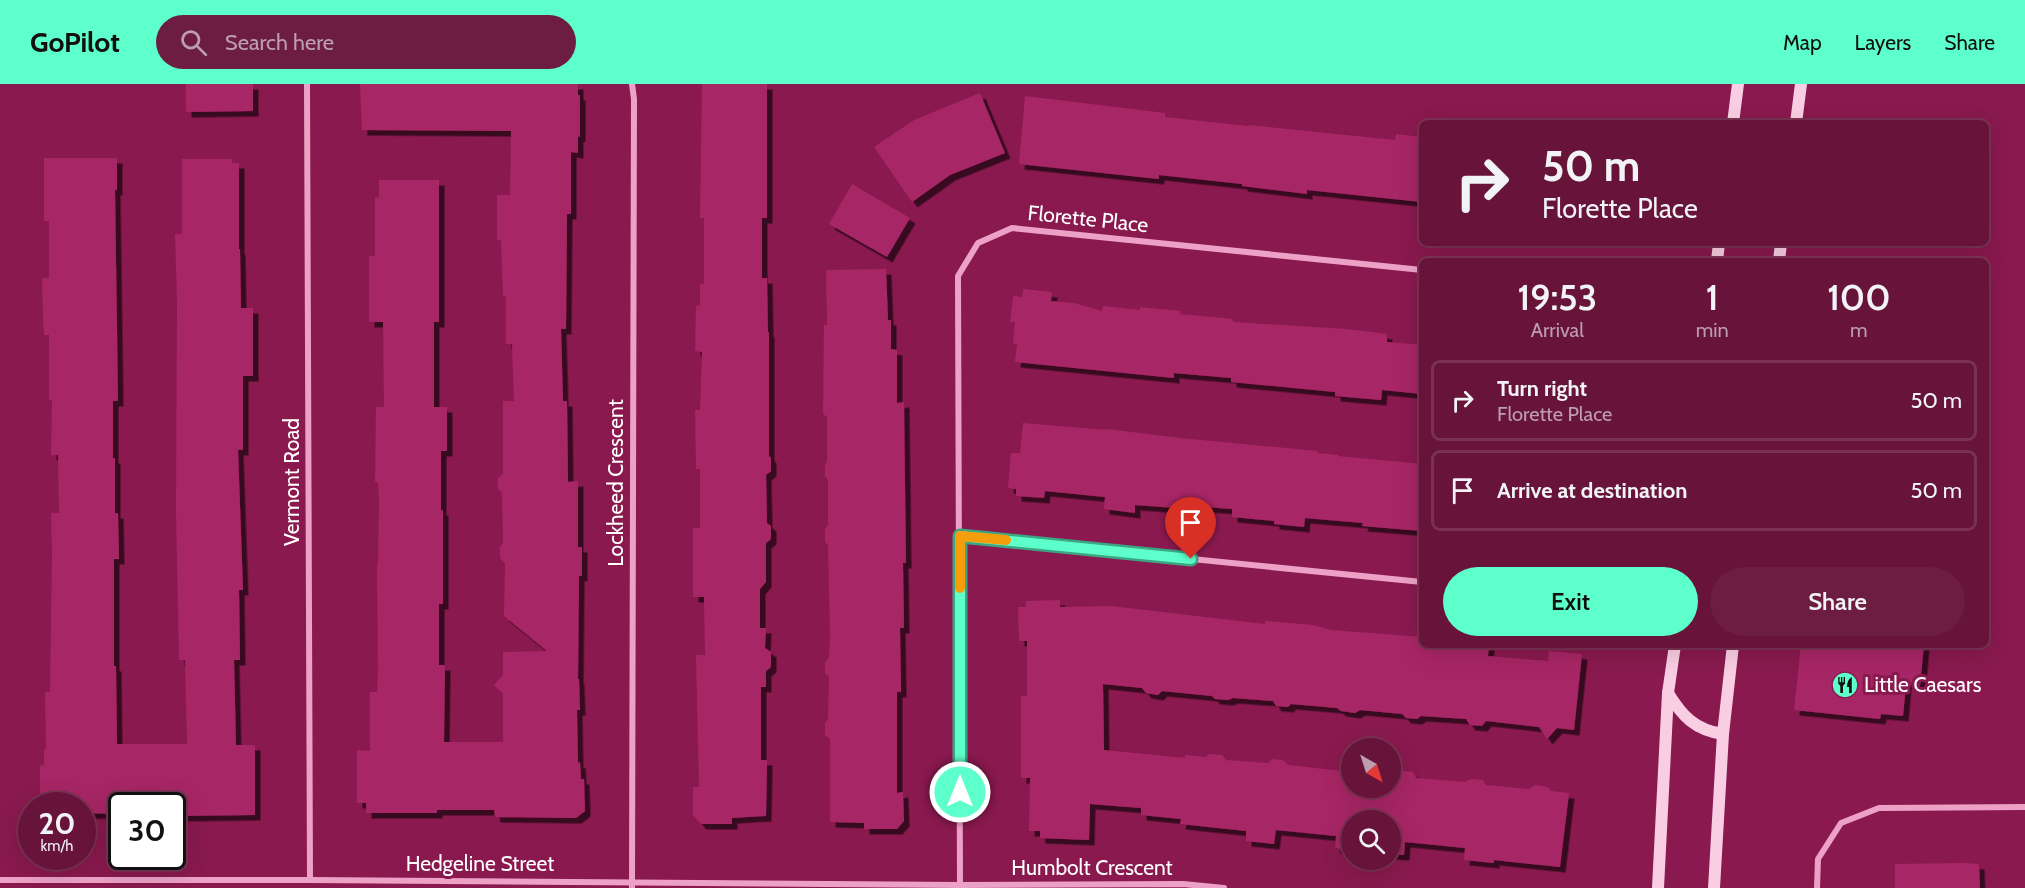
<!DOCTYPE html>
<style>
:root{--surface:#67133a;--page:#6d1c42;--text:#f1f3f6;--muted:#bd9eaf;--line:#7a3254;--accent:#5dffca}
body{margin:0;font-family:Cabin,sans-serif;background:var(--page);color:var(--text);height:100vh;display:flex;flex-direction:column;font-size:22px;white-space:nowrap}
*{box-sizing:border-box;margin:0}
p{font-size:20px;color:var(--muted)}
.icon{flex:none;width:33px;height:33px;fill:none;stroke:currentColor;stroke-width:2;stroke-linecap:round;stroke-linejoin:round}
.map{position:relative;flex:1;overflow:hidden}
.drawer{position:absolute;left:1419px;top:174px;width:570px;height:390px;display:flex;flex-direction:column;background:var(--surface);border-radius:9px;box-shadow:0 6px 24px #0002,0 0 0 2px var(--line)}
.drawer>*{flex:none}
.banner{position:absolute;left:1419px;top:36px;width:570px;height:126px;border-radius:9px;box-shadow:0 6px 24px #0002,0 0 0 2px var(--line);background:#67133a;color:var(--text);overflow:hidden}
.needle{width:39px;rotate:141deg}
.buttons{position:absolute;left:1341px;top:654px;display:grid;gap:12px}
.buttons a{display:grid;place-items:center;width:60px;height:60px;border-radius:50%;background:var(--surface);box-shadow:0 6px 24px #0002,0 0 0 2px var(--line);font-size:30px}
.speed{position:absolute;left:18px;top:708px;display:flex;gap:12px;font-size:30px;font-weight:700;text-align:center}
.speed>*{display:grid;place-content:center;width:78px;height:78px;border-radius:50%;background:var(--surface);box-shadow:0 6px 24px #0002,0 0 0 2px var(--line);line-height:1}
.speed small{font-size:15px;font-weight:400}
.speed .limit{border:3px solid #111;border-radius:9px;background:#fff;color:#111}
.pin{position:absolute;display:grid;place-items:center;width:51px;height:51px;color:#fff;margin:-62px -26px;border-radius:50% 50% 50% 0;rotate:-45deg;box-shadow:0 0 6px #0007}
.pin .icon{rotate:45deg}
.me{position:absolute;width:66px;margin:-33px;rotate:0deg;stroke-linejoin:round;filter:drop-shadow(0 0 4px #0008)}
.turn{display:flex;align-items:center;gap:21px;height:126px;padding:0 24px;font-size:27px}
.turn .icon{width:78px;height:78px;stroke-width:2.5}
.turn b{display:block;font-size:42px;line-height:51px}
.eta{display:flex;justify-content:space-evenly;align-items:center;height:102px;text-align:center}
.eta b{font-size:36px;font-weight:600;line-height:42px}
.action{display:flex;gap:12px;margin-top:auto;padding:12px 24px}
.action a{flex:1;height:69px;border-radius:36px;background:var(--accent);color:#111;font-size:24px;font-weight:600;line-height:69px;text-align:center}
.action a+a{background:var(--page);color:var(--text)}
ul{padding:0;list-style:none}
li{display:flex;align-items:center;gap:18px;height:81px;margin:0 12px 9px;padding:0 12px;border:3px solid var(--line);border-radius:9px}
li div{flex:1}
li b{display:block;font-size:22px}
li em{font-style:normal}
header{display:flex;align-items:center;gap:36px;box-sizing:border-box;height:84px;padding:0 30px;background:var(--accent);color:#111}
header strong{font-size:28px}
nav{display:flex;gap:33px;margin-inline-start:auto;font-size:21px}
.search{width:420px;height:54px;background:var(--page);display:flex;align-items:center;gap:15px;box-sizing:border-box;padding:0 21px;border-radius:33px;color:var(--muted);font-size:22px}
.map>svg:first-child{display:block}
.building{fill:#a72765;filter:url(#shadow)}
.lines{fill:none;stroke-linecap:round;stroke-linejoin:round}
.minor{stroke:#eda1c6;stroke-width:6}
.secondary{stroke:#f9cee2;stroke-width:12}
.route-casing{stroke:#3ca683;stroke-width:15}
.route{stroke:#5dffca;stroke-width:10}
.slow{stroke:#f59e0b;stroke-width:10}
.labels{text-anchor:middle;stroke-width:6;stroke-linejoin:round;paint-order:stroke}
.street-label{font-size:21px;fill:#fff;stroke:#89194e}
.poi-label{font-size:21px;fill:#fff;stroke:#89194e;text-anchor:start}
</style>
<header>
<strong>GoPilot</strong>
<div class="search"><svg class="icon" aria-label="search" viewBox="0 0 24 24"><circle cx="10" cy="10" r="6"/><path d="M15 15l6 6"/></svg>Search here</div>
<nav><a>Map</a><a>Layers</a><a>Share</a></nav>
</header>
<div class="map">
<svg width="2025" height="804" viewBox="0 0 2025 804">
<defs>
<filter id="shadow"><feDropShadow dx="5.5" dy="5.5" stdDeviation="0" flood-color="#0009"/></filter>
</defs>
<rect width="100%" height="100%" fill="#89194e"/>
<g class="building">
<path d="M 186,0 L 253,0 L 253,27 L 186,28 Z"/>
<path d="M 360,0 L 578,0 L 578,11 L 580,11 L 580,53 L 578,52 L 578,69 L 571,68 L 571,130 L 567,130 L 566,245 L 561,245 L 563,317 L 567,317 L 568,398 L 578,397 L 578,463 L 582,463 L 582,492 L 579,492 L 578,595 L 579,595 L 580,626 L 577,626 L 578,679 L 580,678 L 581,695 L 584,695 L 585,727 L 576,734 L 495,733 L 494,726 L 437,726 L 437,729 L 366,729 L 366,719 L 357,719 L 357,666 L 370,667 L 370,608 L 377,608 L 378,587 L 377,480 L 378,480 L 379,417 L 378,398 L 375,398 L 376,323 L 384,323 L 383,238 L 369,238 L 369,172 L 375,172 L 375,114 L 379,113 L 379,96 L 439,96 L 439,238 L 434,238 L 434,323 L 447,323 L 447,367 L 441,367 L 441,426 L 443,426 L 443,520 L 439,520 L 439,581 L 445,581 L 444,658 L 503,658 L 503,610 L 494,601 L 503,591 L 503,568 L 547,567 L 504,532 L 505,479 L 500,474 L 500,463 L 503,458 L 502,409 L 498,405 L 498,394 L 503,390 L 503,317 L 514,317 L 512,260 L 506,260 L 506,212 L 503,212 L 501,156 L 497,156 L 497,111 L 510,111 L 511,47 L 362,46 Z"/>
<path d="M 702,0 L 767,0 L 767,134 L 762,134 L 762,194 L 767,194 L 768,248 L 769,248 L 769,372 L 771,374 L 771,387 L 766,391 L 767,439 L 771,442 L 771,455 L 766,459 L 766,498 L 760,505 L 760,544 L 766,544 L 765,564 L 771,568 L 771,583 L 766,587 L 766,603 L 761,603 L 761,676 L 767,676 L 766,732 L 732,734 L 732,740 L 701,740 L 693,731 L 693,703 L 699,703 L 696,571 L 705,571 L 704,513 L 693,513 L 693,444 L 700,444 L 700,385 L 696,385 L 695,326 L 700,326 L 702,268 L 695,267 L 696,222 L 700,221 L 700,200 L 704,200 L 704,134 L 700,134 Z"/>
<path d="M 980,9 L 1005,69 L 950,91 L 912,118 L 874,63 L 914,36 Z"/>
<path d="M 1025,12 L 1165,29 L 1165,33 L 1248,42 L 1249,41 L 1395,56 L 1396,50 L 1422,53 L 1422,118 L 1307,106 L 1307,110 L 1242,102 L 1242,100 L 1159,91 L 1159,95 L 1019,80 Z"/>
<path d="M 44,74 L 117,74 L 117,106 L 115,106 L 118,317 L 113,317 L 113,374 L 115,374 L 115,429 L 118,429 L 119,475 L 114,475 L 114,582 L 116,582 L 117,660 L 187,660 L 185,576 L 179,576 L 176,426 L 177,216 L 175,150 L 182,150 L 182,75 L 232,75 L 232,79 L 239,79 L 239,165 L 240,165 L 241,224 L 253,224 L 253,292 L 243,292 L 243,366 L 238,366 L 243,506 L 239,506 L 240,576 L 234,576 L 236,661 L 255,661 L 255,731 L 172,732 L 172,722 L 122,722 L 122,730 L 82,729 L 82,722 L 40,722 L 40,682 L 44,681 L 44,665 L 46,665 L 45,608 L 50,608 L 52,469 L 51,429 L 59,429 L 58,371 L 51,371 L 52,316 L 49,316 L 49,251 L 44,251 L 43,236 L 42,194 L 49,194 L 49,137 L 44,137 Z"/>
<path d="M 852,100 L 910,134 L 887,173 L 829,140 Z"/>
<path d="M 886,185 L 888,236 L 891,236 L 891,265 L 897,266 L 897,319 L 904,318 L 906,479 L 903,479 L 904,544 L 900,544 L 901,608 L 897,608 L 897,709 L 903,708 L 904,737 L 897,745 L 864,745 L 864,739 L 830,738 L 830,655 L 825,651 L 825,639 L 828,635 L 829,593 L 825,589 L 825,578 L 829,574 L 830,552 L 828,461 L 825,458 L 825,445 L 828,441 L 828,396 L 825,392 L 825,381 L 827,377 L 827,333 L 823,330 L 824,241 L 827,241 L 826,186 Z"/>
<path d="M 1023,205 L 1052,208 L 1051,217 L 1074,219 L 1102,227 L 1103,222 L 1140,226 L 1140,223 L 1181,227 L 1180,230 L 1233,235 L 1233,238 L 1346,245 L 1387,250 L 1387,258 L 1422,261 L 1422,310 L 1382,306 L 1381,316 L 1335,312 L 1335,308 L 1231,298 L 1231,294 L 1174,289 L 1174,294 L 1015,278 L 1017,260 L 1013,260 L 1015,238 L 1010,238 L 1013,212 L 1022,213 Z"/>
<path d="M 1023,339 L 1107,346 L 1107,345 L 1180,354 L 1318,367 L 1318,369 L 1338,371 L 1338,372 L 1422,380 L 1422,447 L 1362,442 L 1363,439 L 1305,434 L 1304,443 L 1274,440 L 1274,437 L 1232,433 L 1232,425 L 1176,421 L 1176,424 L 1135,421 L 1135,429 L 1104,425 L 1105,413 L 1045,407 L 1044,414 L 1016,412 L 1016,405 L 1008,404 L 1011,369 L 1020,369 Z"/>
<path d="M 1060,516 L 1060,523 L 1111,522 L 1265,540 L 1265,537 L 1314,541 L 1331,546 L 1422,553 L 1422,561 L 1489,561 L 1488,572 L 1548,577 L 1549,567 L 1582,570 L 1574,646 L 1557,644 L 1547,655 L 1539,643 L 1486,637 L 1482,642 L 1470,641 L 1466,635 L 1421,632 L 1417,635 L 1406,634 L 1402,630 L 1360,626 L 1355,629 L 1341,627 L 1337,624 L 1291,620 L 1288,623 L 1276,622 L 1273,617 L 1233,614 L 1228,616 L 1215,615 L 1212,612 L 1162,607 L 1158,611 L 1146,609 L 1142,604 L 1103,600 L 1104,666 L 1185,674 L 1185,671 L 1205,673 L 1210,670 L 1222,671 L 1226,676 L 1268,679 L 1272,675 L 1283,676 L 1288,681 L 1352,688 L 1352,704 L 1390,704 L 1390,692 L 1396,692 L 1400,687 L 1413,688 L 1416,694 L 1465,698 L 1471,695 L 1483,696 L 1486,701 L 1529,705 L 1535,701 L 1548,703 L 1551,707 L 1569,709 L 1560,783 L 1494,776 L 1494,779 L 1464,776 L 1465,764 L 1405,758 L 1404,771 L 1390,770 L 1390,736 L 1352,736 L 1352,766 L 1335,764 L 1336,752 L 1276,746 L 1274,760 L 1246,757 L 1246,747 L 1180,740 L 1181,735 L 1141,731 L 1141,724 L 1090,720 L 1089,756 L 1040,754 L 1040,747 L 1029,747 L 1030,694 L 1021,694 L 1021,612 L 1027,612 L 1027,557 L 1019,557 L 1018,523 L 1026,523 L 1026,517 Z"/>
<path d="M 1801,561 L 1924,561 L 1920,602 L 1906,600 L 1903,632 L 1881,630 L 1880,635 L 1794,626 Z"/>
<path d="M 1964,779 L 1979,780 L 1980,804 L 1895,804 L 1895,780 Z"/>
</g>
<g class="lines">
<g class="minor">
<path d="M 307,0 L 310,796"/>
<path d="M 960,452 L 1422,498"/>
<path d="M 0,796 L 310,796 L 960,801 L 1183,800 L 1224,804"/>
<path d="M 960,803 L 958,192 L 978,159 L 1012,144 L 1422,186"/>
<path d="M 632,804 L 634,15 L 632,0"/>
<path d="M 1817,804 L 1818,775 L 1841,739 L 1879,724 L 2025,723"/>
</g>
<g class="secondary">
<path d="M 1733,39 L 1738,0"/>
<path d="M 1796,39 L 1801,0"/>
<path d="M 1717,177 L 1719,159"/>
<path d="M 1779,177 L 1781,159"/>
<path d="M 1668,609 C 1682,632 1695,646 1723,650"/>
<path d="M 1658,804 L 1668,609 L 1675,561"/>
<path d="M 1714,804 L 1723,650 L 1733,561"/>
</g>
</g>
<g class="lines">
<g class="route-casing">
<path id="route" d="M 960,708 L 960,452 L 1191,475"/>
</g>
<use href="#route" class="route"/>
<path class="slow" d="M 960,504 L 960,452 L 1006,456"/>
</g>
<defs>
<g id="restaurant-disc" transform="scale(1.35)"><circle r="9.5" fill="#5dffca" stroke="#89194e"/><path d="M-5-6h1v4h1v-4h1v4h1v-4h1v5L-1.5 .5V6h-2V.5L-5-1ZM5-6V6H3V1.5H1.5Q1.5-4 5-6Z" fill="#111"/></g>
</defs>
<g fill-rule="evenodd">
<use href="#restaurant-disc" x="1845" y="601"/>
</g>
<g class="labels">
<g class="street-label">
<text transform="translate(1088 135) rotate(6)" y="7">Florette Place</text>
<text transform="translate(292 398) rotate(-90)" y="7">Vermont Road</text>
<text transform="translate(616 399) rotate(-90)" y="7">Lockheed Crescent</text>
<text x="480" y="787">Hedgeline Street</text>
<text x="1092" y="791">Humbolt Crescent</text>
</g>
<g class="poi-label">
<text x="1864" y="608">Little Caesars</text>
</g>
</g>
</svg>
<div class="buttons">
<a><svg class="needle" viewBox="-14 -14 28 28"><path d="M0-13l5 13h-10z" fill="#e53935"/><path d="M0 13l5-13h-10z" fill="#bd9eaf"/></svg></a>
<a><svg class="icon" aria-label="search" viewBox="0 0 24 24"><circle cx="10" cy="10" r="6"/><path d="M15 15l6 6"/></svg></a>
</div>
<div class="speed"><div>20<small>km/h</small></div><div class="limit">30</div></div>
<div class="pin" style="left:1191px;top:475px;background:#d93025"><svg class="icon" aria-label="arrive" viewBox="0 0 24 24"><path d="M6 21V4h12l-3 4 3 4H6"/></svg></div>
<svg class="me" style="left:960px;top:708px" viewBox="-20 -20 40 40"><circle r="17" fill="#5dffca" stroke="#fff" stroke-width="3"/><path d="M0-11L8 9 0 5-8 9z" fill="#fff"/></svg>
<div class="banner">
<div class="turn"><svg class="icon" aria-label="right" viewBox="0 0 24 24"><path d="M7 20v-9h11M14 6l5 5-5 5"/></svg><div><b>50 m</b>Florette Place</div></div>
</div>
<section class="drawer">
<div class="eta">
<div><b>19:53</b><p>Arrival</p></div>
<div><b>1</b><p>min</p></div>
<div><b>100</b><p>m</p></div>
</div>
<ul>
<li><svg class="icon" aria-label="right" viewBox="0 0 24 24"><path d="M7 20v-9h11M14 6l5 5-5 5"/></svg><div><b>Turn right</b><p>Florette Place</p></div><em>50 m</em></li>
<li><svg class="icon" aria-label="arrive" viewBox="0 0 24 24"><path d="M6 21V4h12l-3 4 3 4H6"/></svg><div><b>Arrive at destination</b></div><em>50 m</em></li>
</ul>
<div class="action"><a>Exit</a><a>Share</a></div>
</section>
</div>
